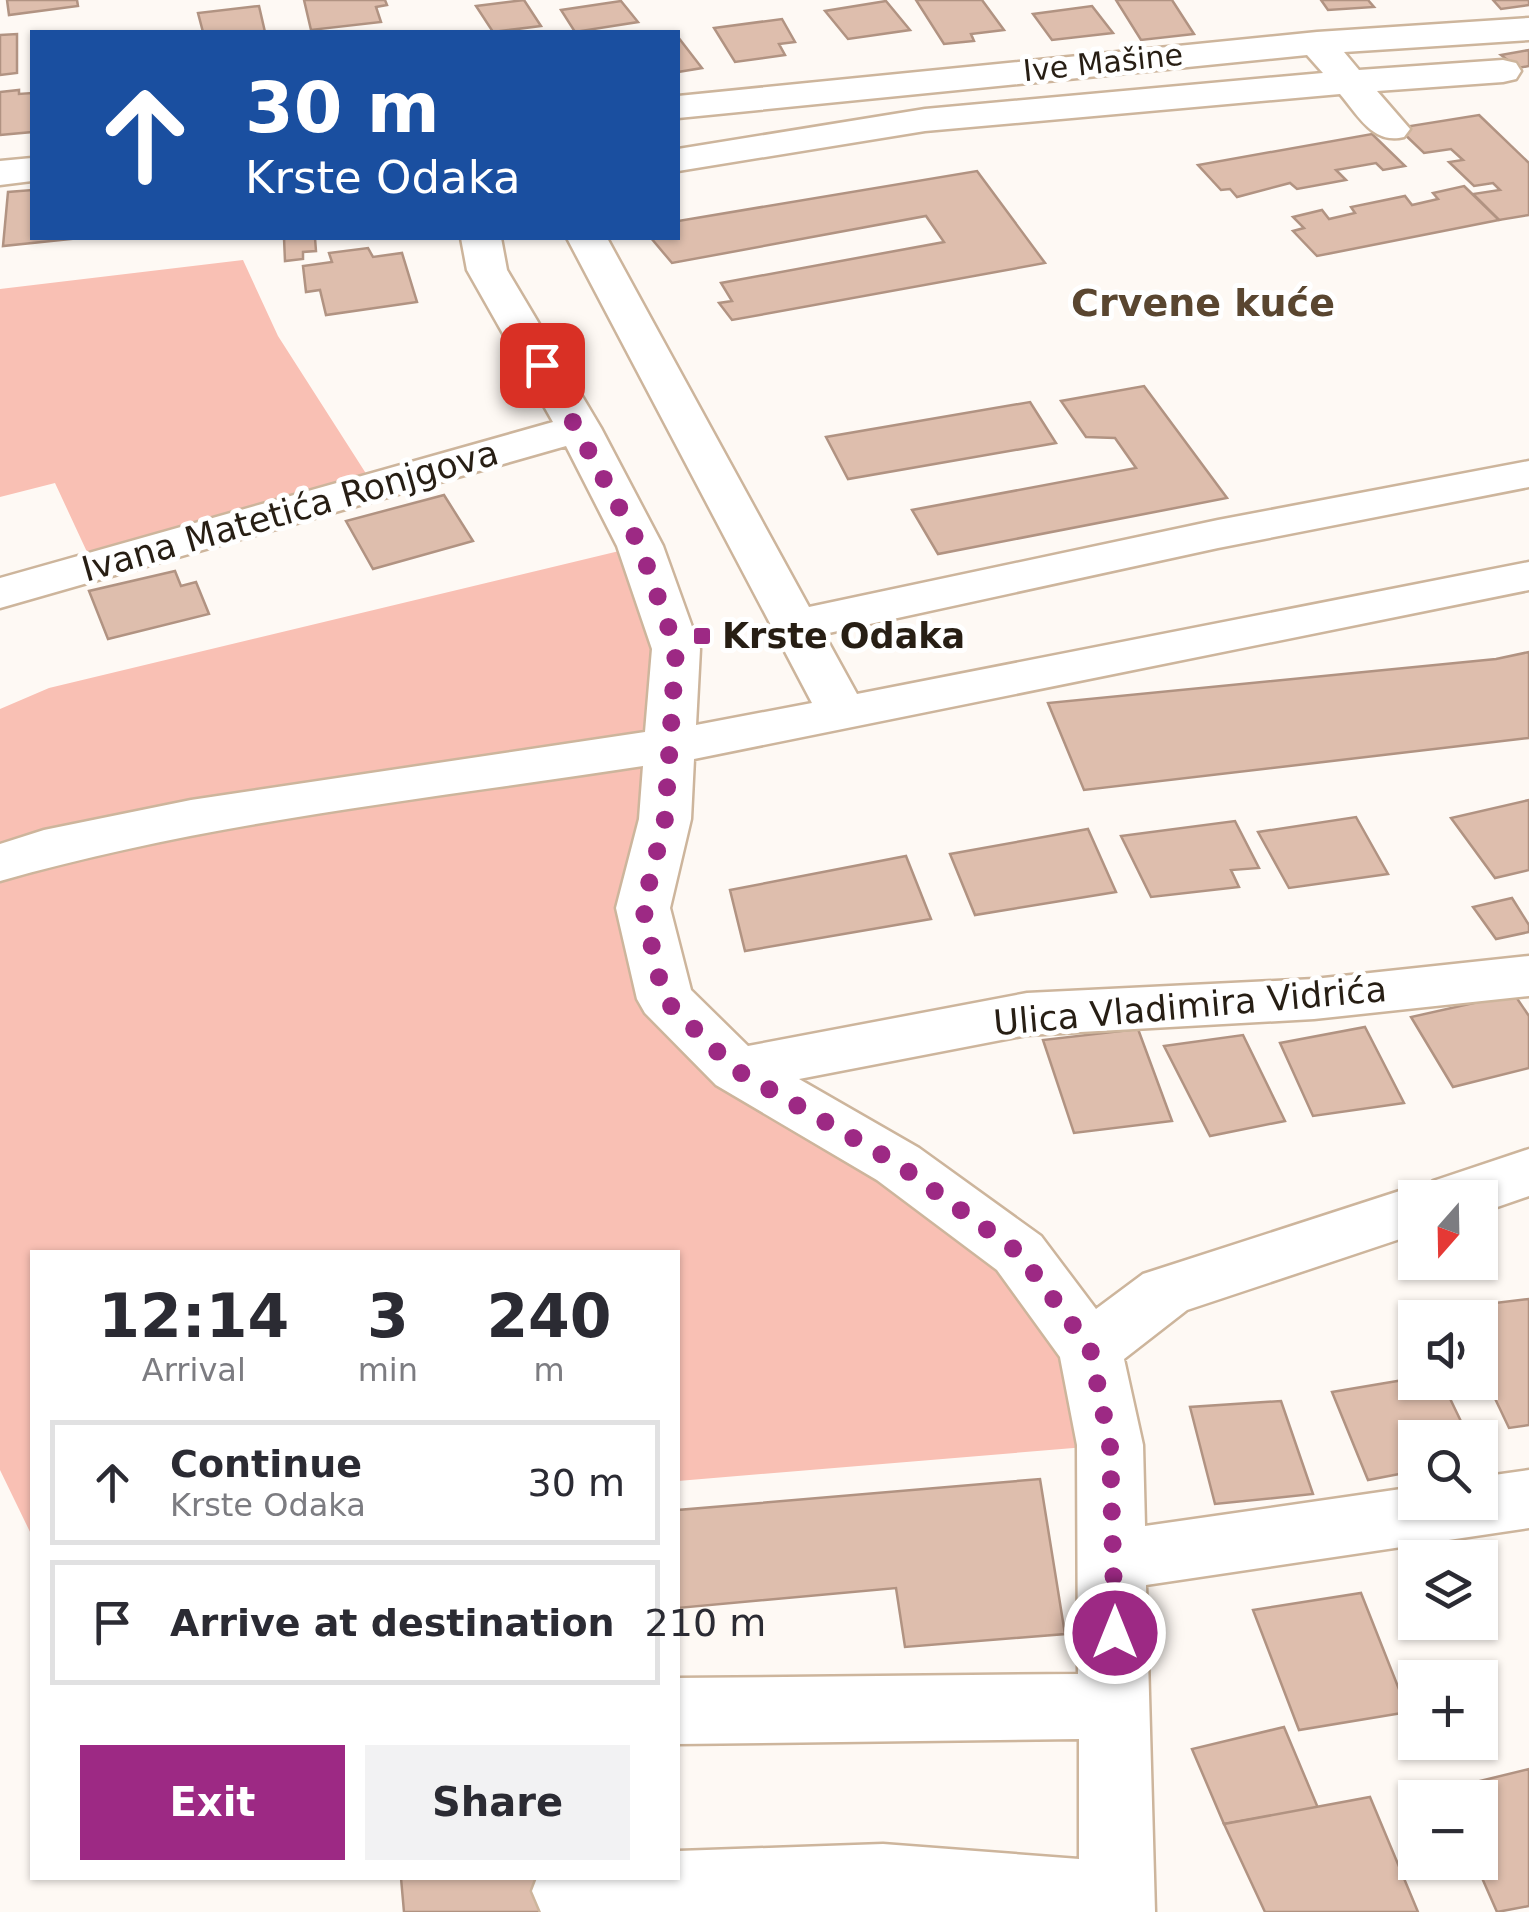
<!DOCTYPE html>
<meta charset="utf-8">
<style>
:root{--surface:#fff;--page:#f2f2f3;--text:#2b2b33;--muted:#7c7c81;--line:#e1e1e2;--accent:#9d2984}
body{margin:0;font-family:"DejaVu Sans",sans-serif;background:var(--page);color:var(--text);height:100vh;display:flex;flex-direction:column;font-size:38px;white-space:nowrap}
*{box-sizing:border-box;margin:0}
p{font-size:32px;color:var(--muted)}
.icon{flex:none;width:55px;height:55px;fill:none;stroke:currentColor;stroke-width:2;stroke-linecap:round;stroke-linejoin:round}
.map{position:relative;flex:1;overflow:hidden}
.panel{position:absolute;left:30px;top:1250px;width:650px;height:630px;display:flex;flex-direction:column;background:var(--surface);border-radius:0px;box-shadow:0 2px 8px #0004}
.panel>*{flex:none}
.guide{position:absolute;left:30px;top:30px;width:650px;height:210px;border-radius:0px;box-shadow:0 2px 8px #0004;background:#1a4fa0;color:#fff;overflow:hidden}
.needle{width:65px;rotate:200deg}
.buttons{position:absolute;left:1398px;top:1180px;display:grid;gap:20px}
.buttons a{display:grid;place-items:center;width:100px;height:100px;border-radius:0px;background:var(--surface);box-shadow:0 2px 8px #0004;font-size:50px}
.pin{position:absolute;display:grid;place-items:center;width:85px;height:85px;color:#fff;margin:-42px;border-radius:20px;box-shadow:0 5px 15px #0006}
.me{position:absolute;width:110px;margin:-55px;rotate:0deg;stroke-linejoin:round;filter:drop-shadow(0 0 8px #0008)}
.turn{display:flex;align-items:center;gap:35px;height:210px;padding:0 50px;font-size:45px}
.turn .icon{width:130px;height:130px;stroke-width:2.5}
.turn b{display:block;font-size:70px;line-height:85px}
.eta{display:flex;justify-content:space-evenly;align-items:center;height:170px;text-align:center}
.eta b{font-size:60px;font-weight:700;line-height:70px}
.button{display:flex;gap:20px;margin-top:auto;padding:20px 50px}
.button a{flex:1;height:115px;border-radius:0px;background:var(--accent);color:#fff;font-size:40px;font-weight:700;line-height:115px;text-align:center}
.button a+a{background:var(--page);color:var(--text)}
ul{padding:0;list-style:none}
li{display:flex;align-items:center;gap:30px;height:125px;margin:0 20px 15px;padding:0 30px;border:5px solid var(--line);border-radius:0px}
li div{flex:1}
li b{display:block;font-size:38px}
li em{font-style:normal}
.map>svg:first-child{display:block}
.green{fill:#f9c0b4}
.building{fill:#debead;stroke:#b19382;stroke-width:2.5}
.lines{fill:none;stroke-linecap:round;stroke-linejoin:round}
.minor-casing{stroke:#cdb59c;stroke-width:5}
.minor{fill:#fff;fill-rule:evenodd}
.route{stroke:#9d2984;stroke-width:18;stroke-dasharray:0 32.4}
.poi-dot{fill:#9d2984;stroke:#fff;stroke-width:4}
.labels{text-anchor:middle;stroke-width:10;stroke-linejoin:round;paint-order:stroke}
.far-street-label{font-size:30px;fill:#271e14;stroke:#fff}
.street-label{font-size:35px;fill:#271e14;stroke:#fff}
.poi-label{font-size:35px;font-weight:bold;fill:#271e14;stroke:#fff;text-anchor:start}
.far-district-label{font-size:38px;font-weight:bold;fill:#5a4630;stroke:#fff}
</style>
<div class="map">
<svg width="1529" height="1912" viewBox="0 0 1529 1912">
<rect width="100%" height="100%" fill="#fef9f4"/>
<g class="green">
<path d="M 243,260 L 278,336 L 374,486 L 94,567 L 55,483 L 0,497 L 0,289 Z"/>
<path d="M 640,546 L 676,649 L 665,999 L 1019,1253 L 1110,1445 L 678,1481 L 678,1252 L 32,1252 L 31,1534 L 0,1470 L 0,709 L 49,688 Z"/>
</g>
<g class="building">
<path d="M 7,0 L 77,0 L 78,6 L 9,15 Z"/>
<path d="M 304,0 L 385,0 L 387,5 L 376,7 L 381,22 L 311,30 Z"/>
<path d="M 524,0 L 541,26 L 493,32 L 476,6 Z"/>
<path d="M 916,0 L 982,0 L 1004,30 L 971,34 L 974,41 L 944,44 Z"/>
<path d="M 1116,0 L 1172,0 L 1194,34 L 1141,40 Z"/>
<path d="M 1321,0 L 1368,0 L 1374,7 L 1328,10 Z"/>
<path d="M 1493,0 L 1529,0 L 1529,5 L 1501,9 Z"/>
<path d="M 621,1 L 638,22 L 575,32 L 561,10 Z"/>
<path d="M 886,1 L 910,30 L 848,39 L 825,11 Z"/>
<path d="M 259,6 L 265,32 L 203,32 L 198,13 Z"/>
<path d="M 1092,6 L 1113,33 L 1052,40 L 1033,14 Z"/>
<path d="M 782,19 L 795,42 L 779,44 L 785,55 L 735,62 L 714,28 Z"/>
<path d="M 17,34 L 17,73 L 0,75 L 0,35 Z"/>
<path d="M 678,37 L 702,68 L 678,72 Z"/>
<path d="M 1529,50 L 1529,66 L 1518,68 L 1501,55 Z"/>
<path d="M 19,90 L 19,94 L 32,93 L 32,132 L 0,135 L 0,92 Z"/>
<path d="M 1479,115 L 1529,163 L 1529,215 L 1499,220 L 1473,194 L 1500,190 L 1493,183 L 1474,186 L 1449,162 L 1463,160 L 1451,149 L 1424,153 L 1398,128 Z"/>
<path d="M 1372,134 L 1405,166 L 1383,170 L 1376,163 L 1336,170 L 1346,180 L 1297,189 L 1290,183 L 1237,197 L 1230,189 L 1221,190 L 1198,165 Z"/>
<path d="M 977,171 L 1045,263 L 732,320 L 719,303 L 732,301 L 721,283 L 944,242 L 926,216 L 672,263 L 651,238 L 678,238 L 678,221 Z"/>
<path d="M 1464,186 L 1499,220 L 1317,256 L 1293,231 L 1304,228 L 1293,217 L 1322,210 L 1329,219 L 1355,213 L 1351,207 L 1405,196 L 1412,205 L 1438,199 L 1433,193 Z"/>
<path d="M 32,190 L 32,238 L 80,238 L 3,246 L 8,192 Z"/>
<path d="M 284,238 L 315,238 L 316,251 L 303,252 L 303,259 L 285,261 Z"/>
<path d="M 368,248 L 373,257 L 402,253 L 417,302 L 326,315 L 320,290 L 306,292 L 303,266 L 332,262 L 329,253 Z"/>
<path d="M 1144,386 L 1227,498 L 938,554 L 912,510 L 1136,468 L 1115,438 L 1086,437 L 1061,401 Z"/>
<path d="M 1030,402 L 1056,443 L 848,479 L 826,437 Z"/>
<path d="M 444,495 L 473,541 L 373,569 L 346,521 Z"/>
<path d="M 175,571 L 181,586 L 196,582 L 209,614 L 108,639 L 89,591 Z"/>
<path d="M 1529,652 L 1529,738 L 1084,790 L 1048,703 L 1496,659 Z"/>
<path d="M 1529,800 L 1529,870 L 1495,878 L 1451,818 Z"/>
<path d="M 1356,817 L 1388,874 L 1289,888 L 1258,832 Z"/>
<path d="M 1235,821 L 1259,868 L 1231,870 L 1239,887 L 1151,897 L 1121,836 Z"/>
<path d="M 1088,829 L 1116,892 L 975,915 L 950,854 Z"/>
<path d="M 906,856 L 931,919 L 745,951 L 730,890 Z"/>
<path d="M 1512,898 L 1529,925 L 1529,932 L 1496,939 L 1473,907 Z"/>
<path d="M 1514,994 L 1529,1016 L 1529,1068 L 1453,1087 L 1411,1017 Z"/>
<path d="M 1365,1027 L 1404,1103 L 1313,1116 L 1280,1043 Z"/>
<path d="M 1138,1029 L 1172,1121 L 1074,1133 L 1043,1040 Z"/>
<path d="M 1243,1035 L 1285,1121 L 1210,1136 L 1164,1046 Z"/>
<path d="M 1529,1299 L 1529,1425 L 1509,1428 L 1480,1367 L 1480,1318 L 1432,1318 L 1429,1311 Z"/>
<path d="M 1415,1378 L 1415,1382 L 1442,1382 L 1469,1438 L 1415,1438 L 1415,1471 L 1368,1480 L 1332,1392 Z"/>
<path d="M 1281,1401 L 1313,1494 L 1215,1504 L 1190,1407 Z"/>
<path d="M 1040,1479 L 1065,1634 L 905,1647 L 896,1588 L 678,1608 L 678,1510 Z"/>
<path d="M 1361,1593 L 1408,1712 L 1299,1730 L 1253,1610 Z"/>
<path d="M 1284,1727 L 1318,1808 L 1224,1824 L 1192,1749 Z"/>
<path d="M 1529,1769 L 1529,1906 L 1497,1912 L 1475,1862 L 1480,1862 L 1480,1798 L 1447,1798 L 1443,1790 Z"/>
<path d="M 1370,1797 L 1418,1912 L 1265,1912 L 1224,1824 Z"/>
<path d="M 401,1878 L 557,1878 L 560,1912 L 404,1912 Z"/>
</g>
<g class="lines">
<g class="minor-casing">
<g id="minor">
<path d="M 1529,18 L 1529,40 L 1344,52 L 1359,70 L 1503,60 L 1516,63 L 1521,71 L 1516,79 L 1503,82 L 1377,91 L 1410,129 L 1404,137 C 1373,145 1358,115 1340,94 L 925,131 L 678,171 L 678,149 L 925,109 L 1323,73 L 1307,55 L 678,118 L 678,96 L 1317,32 Z"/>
<path d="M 32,158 L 32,181 L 0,185 L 0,161 Z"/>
<path d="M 461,238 L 501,238 L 507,270 L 601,428 L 663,546 L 700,649 L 696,725 L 812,703 L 567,238 L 607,238 L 809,607 L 1218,520 L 1529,461 L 1529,487 L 1218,548 L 824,634 L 857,694 L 1529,562 L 1529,590 L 694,759 L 691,819 L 670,908 L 691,990 L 748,1046 L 1027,993 L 1314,979 L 1529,956 L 1529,996 L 1314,1019 L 1027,1035 L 799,1079 L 919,1148 L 1041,1236 L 1096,1309 L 1143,1274 L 1415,1186 L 1428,1190 L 1433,1181 L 1529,1149 L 1529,1196 L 1480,1213 L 1480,1198 L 1415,1198 L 1415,1234 L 1187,1310 L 1124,1359 L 1143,1445 L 1145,1526 L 1415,1487 L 1415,1502 L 1480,1502 L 1480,1477 L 1529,1470 L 1529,1528 L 1146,1585 L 1155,1912 L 541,1912 L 532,1891 L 537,1878 L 678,1878 L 678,1851 L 883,1844 L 1079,1859 L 1079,1739 L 678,1744 L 678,1678 L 1078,1674 L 1077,1445 L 1060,1357 L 997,1270 L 877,1180 L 716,1085 L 645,1013 L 637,999 L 616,908 L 639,819 L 643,766 C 428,799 209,821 0,881 L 0,844 L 44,830 L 191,800 L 645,732 L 652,649 L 617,546 L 566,446 L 0,608 L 0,578 L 553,422 L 467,270 Z"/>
</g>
</g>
<use href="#minor" class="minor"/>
</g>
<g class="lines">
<path class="route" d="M 542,365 L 640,546 L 676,649 L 665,819 L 643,908 L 664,999 L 736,1070 L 898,1164 L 1019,1253 L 1090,1348 L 1110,1445 L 1115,1633"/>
</g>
<rect class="poi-dot" x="692" y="626" width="20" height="20" rx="5"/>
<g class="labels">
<g class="far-street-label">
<text transform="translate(1103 63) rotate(-6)" y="10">Ive Mašine</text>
</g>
<g class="street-label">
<text transform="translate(290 511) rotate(-16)" y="12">Ivana Matetića Ronjgova</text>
<text transform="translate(1190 1006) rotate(-5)" y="12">Ulica Vladimira Vidrića</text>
</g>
<g class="poi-label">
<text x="722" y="648">Krste Odaka</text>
</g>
<g class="far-district-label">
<text x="1203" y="316">Crvene kuće</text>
</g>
</g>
</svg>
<div class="buttons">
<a><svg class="needle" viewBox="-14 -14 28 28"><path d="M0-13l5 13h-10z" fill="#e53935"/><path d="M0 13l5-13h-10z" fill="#7c7c81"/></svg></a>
<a><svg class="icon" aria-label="sound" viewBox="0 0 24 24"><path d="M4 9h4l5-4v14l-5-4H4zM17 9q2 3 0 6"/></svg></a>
<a><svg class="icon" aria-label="search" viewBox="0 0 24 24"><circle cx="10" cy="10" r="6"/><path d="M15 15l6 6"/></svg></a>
<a><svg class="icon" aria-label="layers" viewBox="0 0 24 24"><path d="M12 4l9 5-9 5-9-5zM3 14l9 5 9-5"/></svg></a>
<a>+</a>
<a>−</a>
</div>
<div class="pin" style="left:542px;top:365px;background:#d93025"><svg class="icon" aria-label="arrive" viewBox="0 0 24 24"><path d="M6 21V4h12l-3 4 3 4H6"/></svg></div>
<svg class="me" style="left:1115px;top:1633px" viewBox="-20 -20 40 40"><circle r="17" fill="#9d2984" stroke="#fff" stroke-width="3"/><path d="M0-11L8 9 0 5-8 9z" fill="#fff"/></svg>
<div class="guide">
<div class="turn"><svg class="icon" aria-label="ahead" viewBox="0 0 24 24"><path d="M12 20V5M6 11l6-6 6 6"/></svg><div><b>30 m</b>Krste Odaka</div></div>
</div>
<section class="panel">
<div class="eta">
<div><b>12:14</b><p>Arrival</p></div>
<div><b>3</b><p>min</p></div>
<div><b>240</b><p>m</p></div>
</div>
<ul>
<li><svg class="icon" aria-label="ahead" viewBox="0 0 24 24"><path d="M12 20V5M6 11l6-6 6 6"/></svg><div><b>Continue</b><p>Krste Odaka</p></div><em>30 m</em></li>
<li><svg class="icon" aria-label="arrive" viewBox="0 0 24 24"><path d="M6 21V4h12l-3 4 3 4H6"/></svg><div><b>Arrive at destination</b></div><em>210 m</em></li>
</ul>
<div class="button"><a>Exit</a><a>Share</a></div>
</section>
</div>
